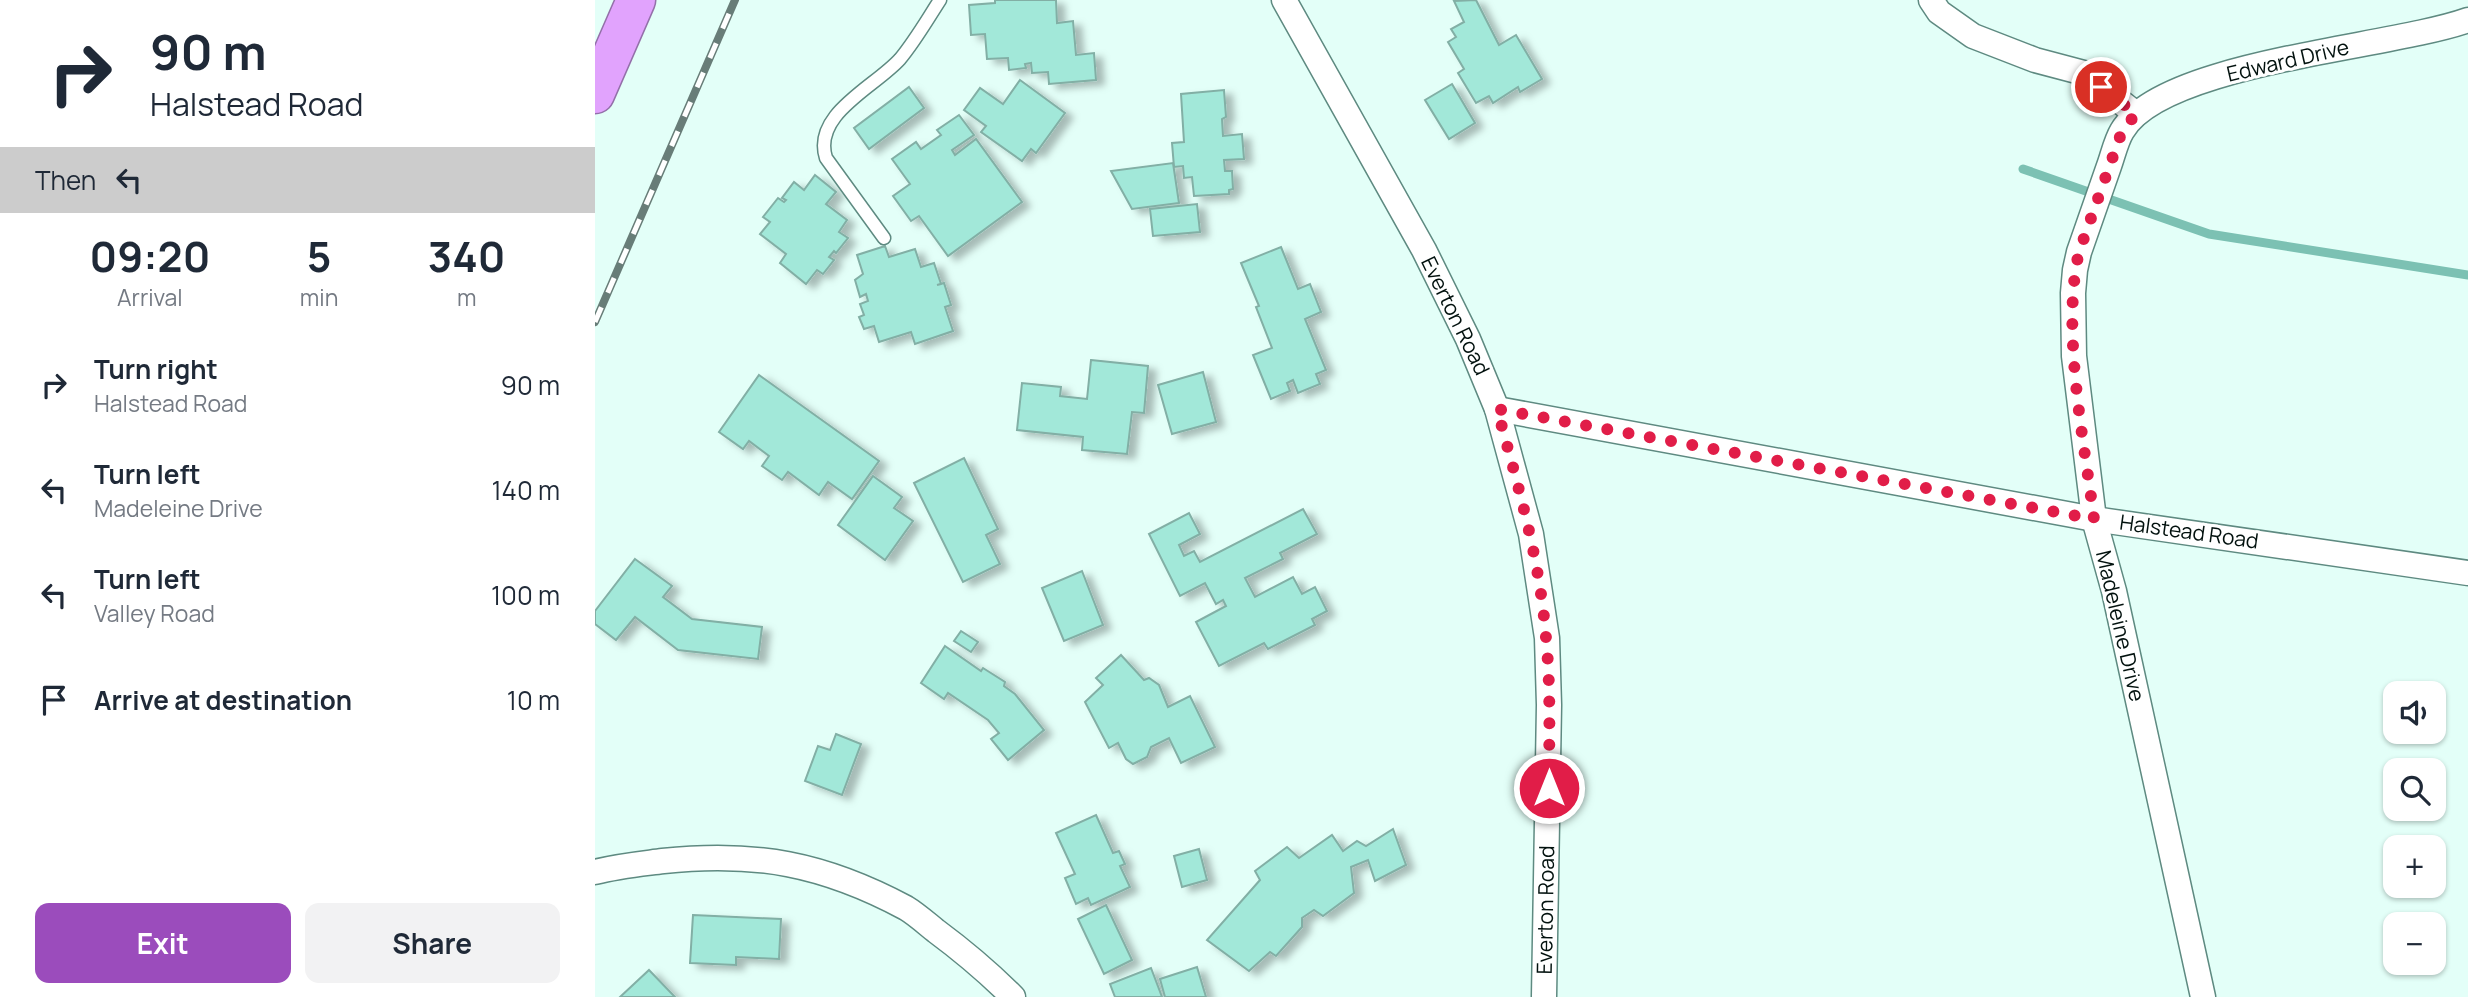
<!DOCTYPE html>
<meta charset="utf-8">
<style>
:root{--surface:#fff;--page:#f2f2f3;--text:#1f2937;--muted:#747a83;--accent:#9b4cbc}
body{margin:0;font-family:Manrope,sans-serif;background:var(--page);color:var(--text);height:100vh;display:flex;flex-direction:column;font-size:26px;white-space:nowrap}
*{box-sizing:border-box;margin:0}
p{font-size:23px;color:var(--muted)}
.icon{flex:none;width:38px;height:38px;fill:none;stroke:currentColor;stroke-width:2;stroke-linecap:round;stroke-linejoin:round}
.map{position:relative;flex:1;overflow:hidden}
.drawer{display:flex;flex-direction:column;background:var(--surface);width:595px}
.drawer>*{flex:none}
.banner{background:#fff;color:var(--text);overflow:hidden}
.controls{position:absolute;left:1788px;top:681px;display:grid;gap:14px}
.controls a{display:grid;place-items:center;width:63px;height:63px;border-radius:14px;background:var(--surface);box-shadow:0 2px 5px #0004;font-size:35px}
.pin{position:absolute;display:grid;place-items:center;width:60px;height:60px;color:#fff;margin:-30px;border:4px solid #fff;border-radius:50%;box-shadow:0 2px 7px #0007}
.me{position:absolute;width:77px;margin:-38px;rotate:0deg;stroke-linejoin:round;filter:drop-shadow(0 0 5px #0008)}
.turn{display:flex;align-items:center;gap:24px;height:147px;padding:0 35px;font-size:32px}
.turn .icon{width:91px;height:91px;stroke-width:2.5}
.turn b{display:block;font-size:49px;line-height:60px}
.then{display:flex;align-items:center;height:66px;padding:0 35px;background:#0003;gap:14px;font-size:26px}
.eta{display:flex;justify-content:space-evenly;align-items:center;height:119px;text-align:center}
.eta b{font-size:42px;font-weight:700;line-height:49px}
.cta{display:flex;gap:14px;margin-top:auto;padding:14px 35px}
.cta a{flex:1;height:80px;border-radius:14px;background:var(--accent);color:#fff;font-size:28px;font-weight:700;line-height:80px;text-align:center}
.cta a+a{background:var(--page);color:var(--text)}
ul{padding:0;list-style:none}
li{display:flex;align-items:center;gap:21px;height:105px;padding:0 35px}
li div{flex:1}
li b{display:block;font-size:26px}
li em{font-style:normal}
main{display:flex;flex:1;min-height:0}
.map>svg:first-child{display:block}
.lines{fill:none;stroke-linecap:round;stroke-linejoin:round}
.stream{stroke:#7cc1b3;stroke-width:9}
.building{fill:#a2e8d9;stroke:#82afa5;stroke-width:2;filter:url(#shadow)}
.service-casing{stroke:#5e8a81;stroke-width:15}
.minor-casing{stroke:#5e8a81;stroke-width:27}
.motorway-casing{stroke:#9370a9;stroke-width:41}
.service{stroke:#fff;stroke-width:12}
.minor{stroke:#fff;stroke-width:24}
.motorway{stroke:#e1a3fd;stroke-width:38}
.rail-casing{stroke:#687d78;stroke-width:8}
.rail{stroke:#fff;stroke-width:5;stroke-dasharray:16;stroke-linecap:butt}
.route{stroke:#e11d48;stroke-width:12;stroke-dasharray:0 21.6}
.labels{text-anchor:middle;stroke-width:6;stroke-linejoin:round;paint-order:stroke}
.street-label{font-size:21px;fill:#02110e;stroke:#fff}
</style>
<main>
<section class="drawer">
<div class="banner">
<div class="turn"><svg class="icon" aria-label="right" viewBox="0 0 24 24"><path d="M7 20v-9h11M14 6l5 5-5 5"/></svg><div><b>90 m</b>Halstead Road</div></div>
<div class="then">Then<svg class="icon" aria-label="left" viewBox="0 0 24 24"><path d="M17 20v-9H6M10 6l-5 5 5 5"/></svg></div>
</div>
<div class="eta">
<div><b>09:20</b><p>Arrival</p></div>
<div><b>5</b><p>min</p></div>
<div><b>340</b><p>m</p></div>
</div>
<ul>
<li><svg class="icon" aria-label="right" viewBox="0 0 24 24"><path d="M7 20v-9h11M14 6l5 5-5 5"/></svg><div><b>Turn right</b><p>Halstead Road</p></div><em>90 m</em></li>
<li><svg class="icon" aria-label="left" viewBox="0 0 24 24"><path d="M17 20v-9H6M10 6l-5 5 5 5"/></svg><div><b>Turn left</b><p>Madeleine Drive</p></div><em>140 m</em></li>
<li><svg class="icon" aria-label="left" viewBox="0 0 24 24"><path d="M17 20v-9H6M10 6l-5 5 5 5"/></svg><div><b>Turn left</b><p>Valley Road</p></div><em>100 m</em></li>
<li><svg class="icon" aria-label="arrive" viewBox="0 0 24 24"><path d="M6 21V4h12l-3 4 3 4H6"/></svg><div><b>Arrive at destination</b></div><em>10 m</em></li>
</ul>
<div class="cta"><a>Exit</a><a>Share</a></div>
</section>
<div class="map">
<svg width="1873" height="997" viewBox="0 0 1873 997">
<defs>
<filter id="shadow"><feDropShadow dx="8" dy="4.5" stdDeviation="3.5" flood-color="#0004"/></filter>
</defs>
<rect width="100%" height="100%" fill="#e3fff8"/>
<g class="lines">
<path class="stream" d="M 1428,169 L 1614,234 L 1873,275"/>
</g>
<g class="building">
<path d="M 400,0 L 461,0 L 462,23 L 478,21 L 481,55 L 499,53 L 501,80 L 454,84 L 453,72 L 437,73 L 436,63 L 430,64 L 431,68 L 414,70 L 413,58 L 392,59 L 390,34 L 376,35 L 374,5 L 400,3 Z"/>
<path d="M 881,0 L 904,45 L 921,35 L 947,79 L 925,92 L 923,87 L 898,103 L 894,96 L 881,103 L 863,73 L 869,69 L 853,42 L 861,37 L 856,29 L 869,22 L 859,1 Z"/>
<path d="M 425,80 L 470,113 L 441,153 L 436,149 L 427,161 L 386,132 L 391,126 L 369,110 L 385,88 L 408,104 Z"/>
<path d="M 857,84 L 880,123 L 854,139 L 830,100 Z"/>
<path d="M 314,87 L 329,108 L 274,149 L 259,128 Z"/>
<path d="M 629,90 L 631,117 L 627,119 L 628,136 L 647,134 L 649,159 L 629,160 L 630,171 L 637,171 L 638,189 L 634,190 L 634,194 L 599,196 L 597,177 L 589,178 L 588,166 L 579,167 L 577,143 L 589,142 L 586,94 Z"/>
<path d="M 364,115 L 379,135 L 357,150 L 360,155 L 381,139 L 427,202 L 353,256 L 324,216 L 316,221 L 298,196 L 315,184 L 297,159 L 321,142 L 326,149 L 346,135 L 342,130 Z"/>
<path d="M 578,163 L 584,203 L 537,209 L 516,171 Z"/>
<path d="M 220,175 L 241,192 L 231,204 L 252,220 L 244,232 L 253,238 L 241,253 L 239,251 L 234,257 L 239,260 L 228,274 L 222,270 L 211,284 L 185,263 L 191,254 L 165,234 L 175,222 L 168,217 L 183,198 L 189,202 L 191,200 L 187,198 L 199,182 L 209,190 Z"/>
<path d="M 602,204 L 605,232 L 558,236 L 555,209 Z"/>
<path d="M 290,246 L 294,257 L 320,249 L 326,267 L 339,263 L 346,284 L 342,285 L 349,283 L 356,305 L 350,307 L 358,331 L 320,344 L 316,332 L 284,342 L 279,326 L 269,329 L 264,317 L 269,315 L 265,304 L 273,301 L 271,294 L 265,297 L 260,280 L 268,274 L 262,255 Z"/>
<path d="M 686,247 L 703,289 L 715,284 L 726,312 L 710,319 L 731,370 L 721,374 L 725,384 L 703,393 L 698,380 L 692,383 L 695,391 L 676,399 L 658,355 L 677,348 L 661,307 L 664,306 L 646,263 Z"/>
<path d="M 496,360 L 553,366 L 549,413 L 537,412 L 532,454 L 487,450 L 488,437 L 422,430 L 427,383 L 466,387 L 465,396 L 492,399 Z"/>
<path d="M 608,372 L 621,422 L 577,434 L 563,385 Z"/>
<path d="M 164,375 L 284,461 L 257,499 L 233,482 L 224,495 L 193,472 L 187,480 L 167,466 L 174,456 L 154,441 L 148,449 L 124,432 Z"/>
<path d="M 369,458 L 403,529 L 391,535 L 405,564 L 368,582 L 319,483 Z"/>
<path d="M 278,476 L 307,497 L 299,508 L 318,521 L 290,560 L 243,525 Z"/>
<path d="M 708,509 L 722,534 L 685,553 L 688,559 L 650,578 L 660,597 L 698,577 L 707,594 L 720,587 L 732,611 L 717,619 L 720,625 L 673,649 L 669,643 L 624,666 L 601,622 L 631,606 L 628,600 L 621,604 L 610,583 L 585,596 L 554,534 L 594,513 L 605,534 L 584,545 L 589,556 L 599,551 L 605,562 Z"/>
<path d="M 40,559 L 77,586 L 68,597 L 97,619 L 167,627 L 163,659 L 83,650 L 40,617 L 21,640 L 0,624 L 0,611 Z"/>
<path d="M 487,571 L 508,625 L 469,641 L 447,588 Z"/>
<path d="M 366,631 L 383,642 L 376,652 L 359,641 Z"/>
<path d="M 350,646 L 386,671 L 388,668 L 410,682 L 409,686 L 420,694 L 449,730 L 413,760 L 396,739 L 404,733 L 393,720 L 353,693 L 349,699 L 326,683 Z"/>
<path d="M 526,655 L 549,680 L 554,678 L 564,685 L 573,707 L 595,696 L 620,747 L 586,763 L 574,738 L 556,747 L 552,757 L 538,764 L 531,759 L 523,743 L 514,748 L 490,702 L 508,685 L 501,678 Z"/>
<path d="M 241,734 L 266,744 L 247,795 L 210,781 L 223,746 L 235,750 Z"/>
<path d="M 501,815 L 518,853 L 524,851 L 530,864 L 525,866 L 535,887 L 496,905 L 493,898 L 481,904 L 470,878 L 480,874 L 461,833 Z"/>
<path d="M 798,829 L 811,865 L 780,881 L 773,860 L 756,867 L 759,893 L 728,916 L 719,910 L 707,918 L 707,927 L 681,956 L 675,952 L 654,971 L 612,940 L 665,880 L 660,871 L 692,847 L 704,858 L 737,835 L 748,851 L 762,841 L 771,846 Z"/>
<path d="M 604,849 L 612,880 L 587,887 L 579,856 Z"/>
<path d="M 511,905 L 537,960 L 509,974 L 483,919 Z"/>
<path d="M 98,915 L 186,919 L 184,959 L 141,957 L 141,965 L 95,963 Z"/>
<path d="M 602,967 L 611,997 L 570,997 L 565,979 Z"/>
<path d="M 556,968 L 567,997 L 520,997 L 515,984 Z"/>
<path d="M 54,970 L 80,997 L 25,997 Z"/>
</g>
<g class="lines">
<g class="service-casing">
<path id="service" d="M 289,238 L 231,158 C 217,114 280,87 305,59 C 320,41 332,20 345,0"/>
</g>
<g class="minor-casing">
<g id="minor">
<path d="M 689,0 L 829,250 L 873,339 L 902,409 L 936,534 L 952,638 L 954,705 L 949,997"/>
<path d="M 1336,0 L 1344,12 L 1378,36 L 1440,60 L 1489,73 L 1541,114"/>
<path d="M 902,409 L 1499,519 L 1873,573"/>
<path d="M 0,872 C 23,866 45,864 68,861 C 160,851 229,864 311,908 C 321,914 331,923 341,931 C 368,951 394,973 418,997"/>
<path d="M 1608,997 L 1519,591 L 1499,519 L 1479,356 L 1478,293 L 1480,270 L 1484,252 C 1494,224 1504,195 1514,166 C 1518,155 1521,141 1527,131 C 1567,62 1795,48 1873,20"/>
</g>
</g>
<g class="motorway-casing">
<path id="motorway" d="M 0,94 L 41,0"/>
</g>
<use href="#service" class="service"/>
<use href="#minor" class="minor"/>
<use href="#motorway" class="motorway"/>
<g class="rail-casing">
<path id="rail" d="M 0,322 L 140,0"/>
</g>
<use href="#rail" class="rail"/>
</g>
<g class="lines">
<path class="route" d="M 954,788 C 954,738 956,688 951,638 C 945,560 923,485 902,409 L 1499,519 C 1489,440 1466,329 1484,252 L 1527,131 L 1541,114 L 1506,87"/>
</g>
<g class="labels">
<g class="street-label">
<text transform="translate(1693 61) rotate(-13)" y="7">Edward Drive</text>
<text transform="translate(860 316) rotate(64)" y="7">Everton Road</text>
<text transform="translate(1594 532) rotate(8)" y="7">Halstead Road</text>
<text transform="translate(1525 626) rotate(77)" y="7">Madeleine Drive</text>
<text transform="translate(951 910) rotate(-89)" y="7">Everton Road</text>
</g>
</g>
</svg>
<div class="controls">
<a><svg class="icon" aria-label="sound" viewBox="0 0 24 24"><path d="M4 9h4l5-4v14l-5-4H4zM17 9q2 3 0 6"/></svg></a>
<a><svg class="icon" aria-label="search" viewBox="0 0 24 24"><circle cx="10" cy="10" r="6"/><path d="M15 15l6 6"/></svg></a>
<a>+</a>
<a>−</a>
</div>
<div class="pin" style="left:1506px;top:87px;background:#d93025"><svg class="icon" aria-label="arrive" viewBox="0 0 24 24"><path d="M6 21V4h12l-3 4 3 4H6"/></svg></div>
<svg class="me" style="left:954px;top:788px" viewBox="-20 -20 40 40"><circle r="17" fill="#e11d48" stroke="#fff" stroke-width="3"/><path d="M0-11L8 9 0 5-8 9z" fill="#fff"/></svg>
</div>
</main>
